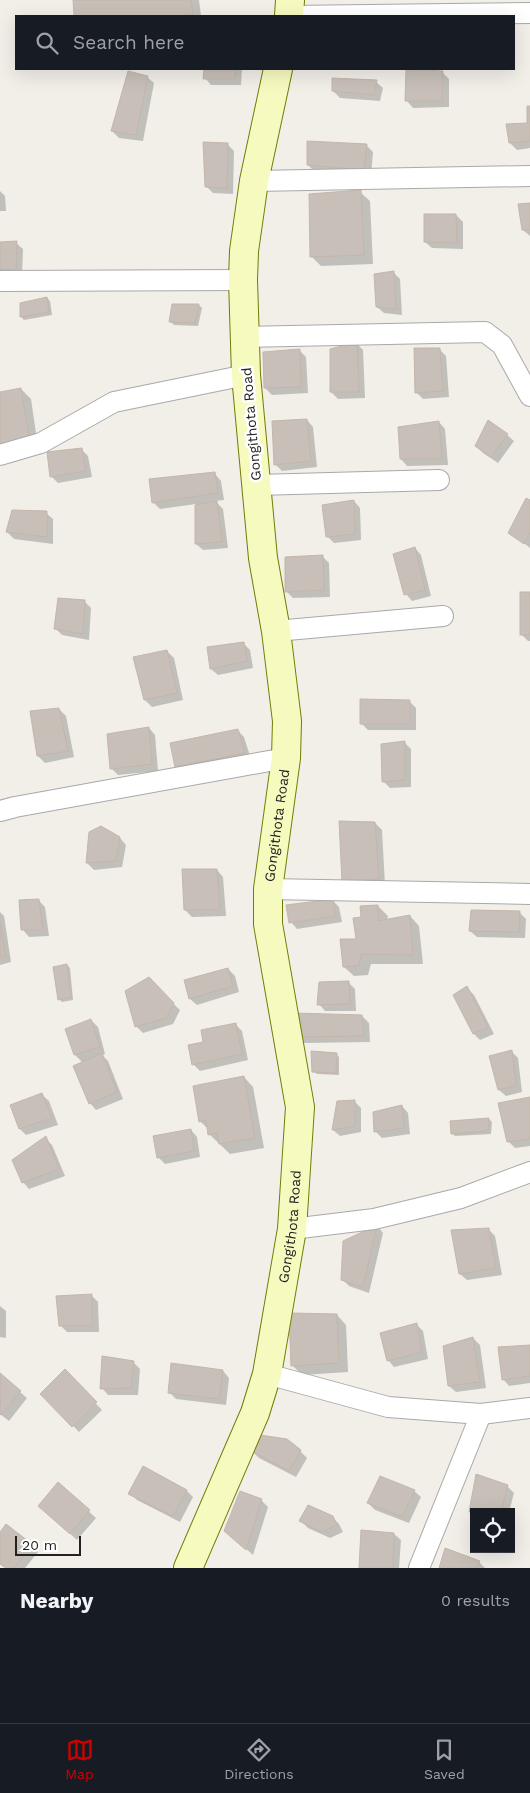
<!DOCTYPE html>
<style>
:root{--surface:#171b24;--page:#242831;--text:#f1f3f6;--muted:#9ea1a6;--line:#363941;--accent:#d40000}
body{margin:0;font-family:"Work Sans",sans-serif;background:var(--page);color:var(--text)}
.controls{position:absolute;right:15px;bottom:15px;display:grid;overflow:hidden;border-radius:0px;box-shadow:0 5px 20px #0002}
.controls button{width:45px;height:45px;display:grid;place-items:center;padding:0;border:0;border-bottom:1px solid var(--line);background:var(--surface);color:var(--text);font:25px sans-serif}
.scale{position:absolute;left:15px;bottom:12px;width:66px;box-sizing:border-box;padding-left:5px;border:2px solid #222;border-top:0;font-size:14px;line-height:18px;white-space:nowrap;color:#222;-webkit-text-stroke:4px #fff;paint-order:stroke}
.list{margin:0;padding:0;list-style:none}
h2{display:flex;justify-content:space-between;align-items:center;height:65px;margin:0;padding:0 20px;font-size:21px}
h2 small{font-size:16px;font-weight:400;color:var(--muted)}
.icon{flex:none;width:28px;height:28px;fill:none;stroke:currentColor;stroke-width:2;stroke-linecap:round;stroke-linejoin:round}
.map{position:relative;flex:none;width:530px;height:1568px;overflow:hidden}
.search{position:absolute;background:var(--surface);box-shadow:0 5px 20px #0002;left:15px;right:15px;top:15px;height:55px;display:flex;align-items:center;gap:12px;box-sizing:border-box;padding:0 18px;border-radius:0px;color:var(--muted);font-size:19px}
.sheet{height:155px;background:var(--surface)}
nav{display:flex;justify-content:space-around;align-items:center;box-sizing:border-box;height:70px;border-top:1px solid var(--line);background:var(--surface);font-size:14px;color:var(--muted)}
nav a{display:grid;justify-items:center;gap:2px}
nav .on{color:var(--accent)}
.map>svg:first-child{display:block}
</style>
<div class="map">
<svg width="530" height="1568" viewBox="0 0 530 1568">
<rect width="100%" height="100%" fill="#f2efe9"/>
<!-- shadow -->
<g fill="#0003">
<path d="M74,0H199L201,16H75Z"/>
<path d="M205,69H242L241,85H211L205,78Z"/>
<path d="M442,72L449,79V107L413,108L407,101Z"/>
<path d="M147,77L154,83L143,141L119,138L112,131Z"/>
<path d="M376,82L383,88L380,101L340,98L333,91Z"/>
<path d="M530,107V148L517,150L510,143L529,124Z"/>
<path d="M227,144L234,151L233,194L213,193L206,186Z"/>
<path d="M366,145L373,152L371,176L315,172L308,165Z"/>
<path d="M0,191L5,196L6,211H0Z"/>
<path d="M360,192L370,201L373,264L321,266L311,256Z"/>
<path d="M530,205V236L523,230Z"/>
<path d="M456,215L463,222V249L432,248L425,242Z"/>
<path d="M0,243H16L23,249L22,276L0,275Z"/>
<path d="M393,272L400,279L402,315L384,313L377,307Z"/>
<path d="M47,298L50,301L52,315L24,320L21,317V304Z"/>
<path d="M199,305L202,308L198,326L174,325L171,322Z"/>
<path d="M357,344L363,350L365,398L338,399L331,392Z"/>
<path d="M439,349L446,356L449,397L423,399L416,392Z"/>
<path d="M300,351L306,357L308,393L272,395L265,388Z"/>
<path d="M21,389L31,399L38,447L0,455V394Z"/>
<path d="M307,420L313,427L317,467L282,471L276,465Z"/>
<path d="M439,422L445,429L448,465L407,466L401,459Z"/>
<path d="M507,435L514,441L498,463L483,453L476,446Z"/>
<path d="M81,449L88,456L92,477L58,483L51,476Z"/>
<path d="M215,474L221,481L224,500L215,501L223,509L228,548L203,550L196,544V504L160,509L154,503Z"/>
<path d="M354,501L360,508L361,540L334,543L327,536Z"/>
<path d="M530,502V548L510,532Z"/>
<path d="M46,513L53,519V544L14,539L7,532Z"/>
<path d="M415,548L421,555L431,596L412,601L406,594Z"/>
<path d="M322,556L329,563L330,597L293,598L286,591Z"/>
<path d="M530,593V641H528L521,634Z"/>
<path d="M84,601L91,608L89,640L62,635L55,628Z"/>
<path d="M243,643L250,650L253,668L218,675L211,669Z"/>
<path d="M167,651L174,658L183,700L152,707L145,700L135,658Z"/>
<path d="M409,701L416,708V730H368L361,723Z"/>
<path d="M59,709L66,716L74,757L45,763L38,756L32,712Z"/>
<path d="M149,728L155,735L158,771L118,775L111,768Z"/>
<path d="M237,730L244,737L251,759L182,774L176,767L172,744Z"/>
<path d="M404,742L411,749V787L390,788L383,781Z"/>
<path d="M375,823L382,830L385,885L350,888Z"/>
<path d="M90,832L120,838L126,845L122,867L94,870L87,863Z"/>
<path d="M217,870L223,877L226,916L192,917L185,910Z"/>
<path d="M332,900L339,907L342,922L297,929L291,922Z"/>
<path d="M39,901L45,907L49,936L29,937L23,930Z"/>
<path d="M378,906L388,916L387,921L410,916L419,926L423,964H371L368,975L354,976L344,967L358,940L363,918Z"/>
<path d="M0,912L4,916L11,962L0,965Z"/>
<path d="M519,912L526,919L525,938L477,937L470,931Z"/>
<path d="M67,965L70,968L73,1000L62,1002L59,999Z"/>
<path d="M228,969L235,976L239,992L197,1005L190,999Z"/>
<path d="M148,979L180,1010L173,1024L143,1033L136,1026Z"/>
<path d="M348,982L355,989L356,1011H325L319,1004Z"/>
<path d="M467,988L474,995L494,1034L480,1040L474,1034L455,996Z"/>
<path d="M362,1016L369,1023L370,1042L303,1043L296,1036Z"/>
<path d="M91,1020L98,1027L105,1054L102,1055L108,1061L123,1099L96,1110L90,1103L83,1063L75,1055Z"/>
<path d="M236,1025L242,1031L248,1060L200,1071L194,1065L205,1043Z"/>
<path d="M512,1052L518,1058L522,1092L506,1096L499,1090L490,1057Z"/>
<path d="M336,1054L339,1057V1075L317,1074L313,1071Z"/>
<path d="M244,1077L253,1087L264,1148L230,1154L209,1134L208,1129L200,1121Z"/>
<path d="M42,1095L49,1101L58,1125L26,1135L20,1129L11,1105Z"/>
<path d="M530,1099V1146L515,1148L508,1141Z"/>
<path d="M354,1101L361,1108V1132L340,1136L333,1130L338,1102Z"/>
<path d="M402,1106L408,1113L410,1134L382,1138L375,1131Z"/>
<path d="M489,1119L492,1122L491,1134L455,1136L452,1133Z"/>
<path d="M191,1130L197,1137L200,1157L165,1164L158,1157Z"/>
<path d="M45,1138L52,1145L65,1176L29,1189L23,1182Z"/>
<path d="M377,1226L383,1233L369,1293L349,1286L342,1279Z"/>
<path d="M489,1230L495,1236L502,1275L467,1280L460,1274Z"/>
<path d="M92,1296L98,1302L99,1332H67L60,1325Z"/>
<path d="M0,1306L6,1311V1338L0,1337Z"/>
<path d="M337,1315L346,1325L348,1372L302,1375L292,1365Z"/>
<path d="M416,1324L423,1331L428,1359L394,1367L388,1360Z"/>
<path d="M473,1338L480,1345L486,1388L456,1392L449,1386Z"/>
<path d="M530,1346V1383L509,1386L503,1379Z"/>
<path d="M133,1362L140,1369L138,1395H108L102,1388Z"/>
<path d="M65,1371L102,1410L79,1432L42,1394Z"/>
<path d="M223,1371L229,1378L226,1405L176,1399L169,1392Z"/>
<path d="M0,1375L27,1398L9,1421L0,1414Z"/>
<path d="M252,1451H300L307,1458L296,1477L259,1458Z"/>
<path d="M58,1484L96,1518L77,1540L46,1512Z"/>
<path d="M507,1486L514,1493L509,1512H474V1515L471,1512Z"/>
<path d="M187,1491L193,1497L180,1522L137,1500L130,1493Z"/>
<path d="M414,1491L421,1497L409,1523L375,1510L368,1503Z"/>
<path d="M261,1500L268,1507L253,1555L233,1537Z"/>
<path d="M332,1517L339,1524L343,1532L330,1538L308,1528L301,1521Z"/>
<path d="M0,1534L31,1545L38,1552L25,1568H5L0,1564Z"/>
<path d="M394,1534L401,1540L399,1568H362Z"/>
<path d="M479,1562L485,1568H440Z"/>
</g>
<!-- building -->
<g fill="#c7bfb8" stroke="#c4b6ab">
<path d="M73,0H191L193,15L180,16H74Z"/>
<path d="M204,69H236L235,79H203Z"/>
<path d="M406,69L443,71L442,101H405Z"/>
<path d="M128,71L148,76L136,135L111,131Z"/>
<path d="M332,78L377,80L374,95L332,91Z"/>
<path d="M527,106H530V141L509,143L506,124L527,123Z"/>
<path d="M307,141L367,144L364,170L307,165Z"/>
<path d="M203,142L228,143L227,188L205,187Z"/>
<path d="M361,190L364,255L310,257L309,194Z"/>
<path d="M530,203V230H522L518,204Z"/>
<path d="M424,214H456L457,243L424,242Z"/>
<path d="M17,241L16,270L0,269V242Z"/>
<path d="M394,271L396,309L376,307L374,274Z"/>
<path d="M47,297L49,312L20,317V303Z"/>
<path d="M172,304H199L195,323L169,322Z"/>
<path d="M357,342L359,392H330V349Z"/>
<path d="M414,348H440L443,391L415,393Z"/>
<path d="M300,349L301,387L264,388L263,352Z"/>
<path d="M21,388L29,437L0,444V392Z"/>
<path d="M307,419L311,461L274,465L272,421Z"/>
<path d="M488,420L508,434L491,457L475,446Z"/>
<path d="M439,421L442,459H400L398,427Z"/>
<path d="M82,448L86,471L50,477L47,452Z"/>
<path d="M215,472L218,493L152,503L149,479Z"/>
<path d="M526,498L530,500V533L524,544L508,533Z"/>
<path d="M354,500L355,534L326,537L322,505Z"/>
<path d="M217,501L222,542L195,544V505Z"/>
<path d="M12,510L47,511V537L6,532Z"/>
<path d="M415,547L425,590L404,595L393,554Z"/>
<path d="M323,555L324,590L285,592V557Z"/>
<rect x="520" y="592" width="10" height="43"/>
<path d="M58,598L85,600L83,634L54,629Z"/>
<path d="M244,642L247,661L210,669L207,647Z"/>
<path d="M167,650L177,693L144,700L133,657Z"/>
<path d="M360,699L410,700V724H360Z"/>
<path d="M59,708L68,751L37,756L30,711Z"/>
<path d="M149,727L152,764L110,769L107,734Z"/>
<path d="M238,729L245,753L175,767L170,743Z"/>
<path d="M405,741V780L382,782L381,744Z"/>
<path d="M339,821L375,822L379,879L342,882Z"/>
<path d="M101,826L120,837L116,861L86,863L89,832Z"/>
<path d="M182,869H217L220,910H184Z"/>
<path d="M39,899L43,930H21L19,900Z"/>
<path d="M333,899L336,916L289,923L286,905Z"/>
<path d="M378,905V921L410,915L413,955L361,954L359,966L343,967L340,939H356L353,918L361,917L360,906Z"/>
<path d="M471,910L520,911L519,932L469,931Z"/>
<path d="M0,921L5,956L0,957Z"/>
<path d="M67,964L71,997L58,1000L53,967Z"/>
<path d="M228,968L233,986L189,999L184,980Z"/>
<path d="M149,977L174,1003L166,1018L135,1027L125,991Z"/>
<path d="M349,981L350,1004L317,1005L319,982Z"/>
<path d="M467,986L488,1027L473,1034L453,995Z"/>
<path d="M294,1013L362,1015L364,1036L295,1037Z"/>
<path d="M91,1019L100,1047L74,1055L65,1029Z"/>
<path d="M236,1023L242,1054L192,1065L188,1045L203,1042L201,1030Z"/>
<path d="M512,1050L516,1086L498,1090L489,1056Z"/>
<path d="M311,1051L337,1053L336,1073L312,1072Z"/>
<path d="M102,1053L117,1092L89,1104L73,1066Z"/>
<path d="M244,1076L255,1138L219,1144L217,1133L208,1135L206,1120L199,1122L193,1086Z"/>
<path d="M42,1093L52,1118L19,1129L10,1105Z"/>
<path d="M530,1097V1139L507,1142L498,1103Z"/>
<path d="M355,1100V1126L332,1130L337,1101Z"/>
<path d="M402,1105L404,1128L374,1132L373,1112Z"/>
<path d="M489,1118L488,1131L451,1134L450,1121Z"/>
<path d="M191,1129L194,1151L157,1158L153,1136Z"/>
<path d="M46,1136L59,1169L22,1183L12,1160Z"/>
<path d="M377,1225L363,1287L341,1280L343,1241Z"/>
<path d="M489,1228L496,1268L459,1274L451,1230Z"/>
<path d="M92,1294V1326H59L56,1296Z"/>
<path d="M289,1313L337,1314L339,1363L291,1366Z"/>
<path d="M417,1323L422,1352L387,1361L380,1333Z"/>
<path d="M473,1337L480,1382L448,1386L443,1346Z"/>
<path d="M530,1345V1376L502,1380L498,1347Z"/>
<path d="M102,1356L134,1361L131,1388L100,1389Z"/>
<path d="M171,1363L223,1370L219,1399L168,1393Z"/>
<path d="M65,1369L97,1402L72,1427L40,1394Z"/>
<path d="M0,1373L21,1391L1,1415L0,1414Z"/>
<path d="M260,1435L287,1439L301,1450L289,1471L251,1451Z"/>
<path d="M143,1466L187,1490L173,1516L128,1494Z"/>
<path d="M476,1474L508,1485L501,1512H469Z"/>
<path d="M380,1476L415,1490L402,1517L367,1503Z"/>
<path d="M58,1482L90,1510L70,1534L38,1506Z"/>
<path d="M240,1491L262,1499L246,1550L224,1531Z"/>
<path d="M308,1505L333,1516L337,1525L322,1532L299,1521Z"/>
<path d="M6,1524L32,1544L14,1568H6L0,1564V1532Z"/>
<path d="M361,1530L394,1533L393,1568H359Z"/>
<path d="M445,1548L480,1561L477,1568H439Z"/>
</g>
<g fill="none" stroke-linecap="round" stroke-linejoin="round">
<defs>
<g id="street">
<path d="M289,16L530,13"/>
<path d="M254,181L530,176"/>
<path d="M0,281L243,280"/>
<path d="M245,337L485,332L502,345L530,396"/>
<path d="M0,455L41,443L114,402L246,375"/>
<path d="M257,485L439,480"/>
<path d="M276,631L443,616"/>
<path d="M0,811L15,807L286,758"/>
<path d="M268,889L530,894"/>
<path d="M292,1229L374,1219L461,1198L530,1172"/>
<path d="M267,1374L388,1407L481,1414L530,1408"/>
<path d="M419,1568L481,1414"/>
</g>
<g id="secondary">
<path d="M289,16L290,0"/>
<path id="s1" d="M188,1568L255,1413L267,1374L292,1229L300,1107L268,924V889L286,758L287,721L276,631L263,558L246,375L243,280L244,251L254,181L278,69"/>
</g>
</defs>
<!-- street casing -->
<use href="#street" stroke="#a9a9a9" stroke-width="22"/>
<!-- secondary casing -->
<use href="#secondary" stroke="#707d05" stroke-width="30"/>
<!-- street -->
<use href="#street" stroke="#fff" stroke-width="20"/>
<!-- secondary -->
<use href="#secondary" stroke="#f7fabf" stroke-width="28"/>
</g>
<g text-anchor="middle" stroke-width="5" stroke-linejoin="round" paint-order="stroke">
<!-- street labels -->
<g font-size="14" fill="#222" stroke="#fff">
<text transform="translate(251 424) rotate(-95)" y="5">Gongithota Road</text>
<text dy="5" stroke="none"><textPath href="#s1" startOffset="764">Gongithota Road</textPath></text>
<text dy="5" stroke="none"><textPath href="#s1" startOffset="359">Gongithota Road</textPath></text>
</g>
</g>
</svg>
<div class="controls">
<button><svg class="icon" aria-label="locate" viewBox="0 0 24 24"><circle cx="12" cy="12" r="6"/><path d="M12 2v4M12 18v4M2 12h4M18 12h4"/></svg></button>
</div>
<div class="scale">20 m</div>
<div class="search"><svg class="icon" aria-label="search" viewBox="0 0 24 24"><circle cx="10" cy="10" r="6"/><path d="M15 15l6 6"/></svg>Search here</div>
</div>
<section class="sheet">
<h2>Nearby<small>0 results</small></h2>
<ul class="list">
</ul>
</section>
<nav>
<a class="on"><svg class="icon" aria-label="map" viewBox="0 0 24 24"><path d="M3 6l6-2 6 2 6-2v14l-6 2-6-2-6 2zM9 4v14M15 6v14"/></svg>Map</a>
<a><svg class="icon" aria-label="directions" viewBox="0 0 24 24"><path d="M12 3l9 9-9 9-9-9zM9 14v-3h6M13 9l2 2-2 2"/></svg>Directions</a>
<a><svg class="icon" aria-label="saved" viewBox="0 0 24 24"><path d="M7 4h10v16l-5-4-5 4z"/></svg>Saved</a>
</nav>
